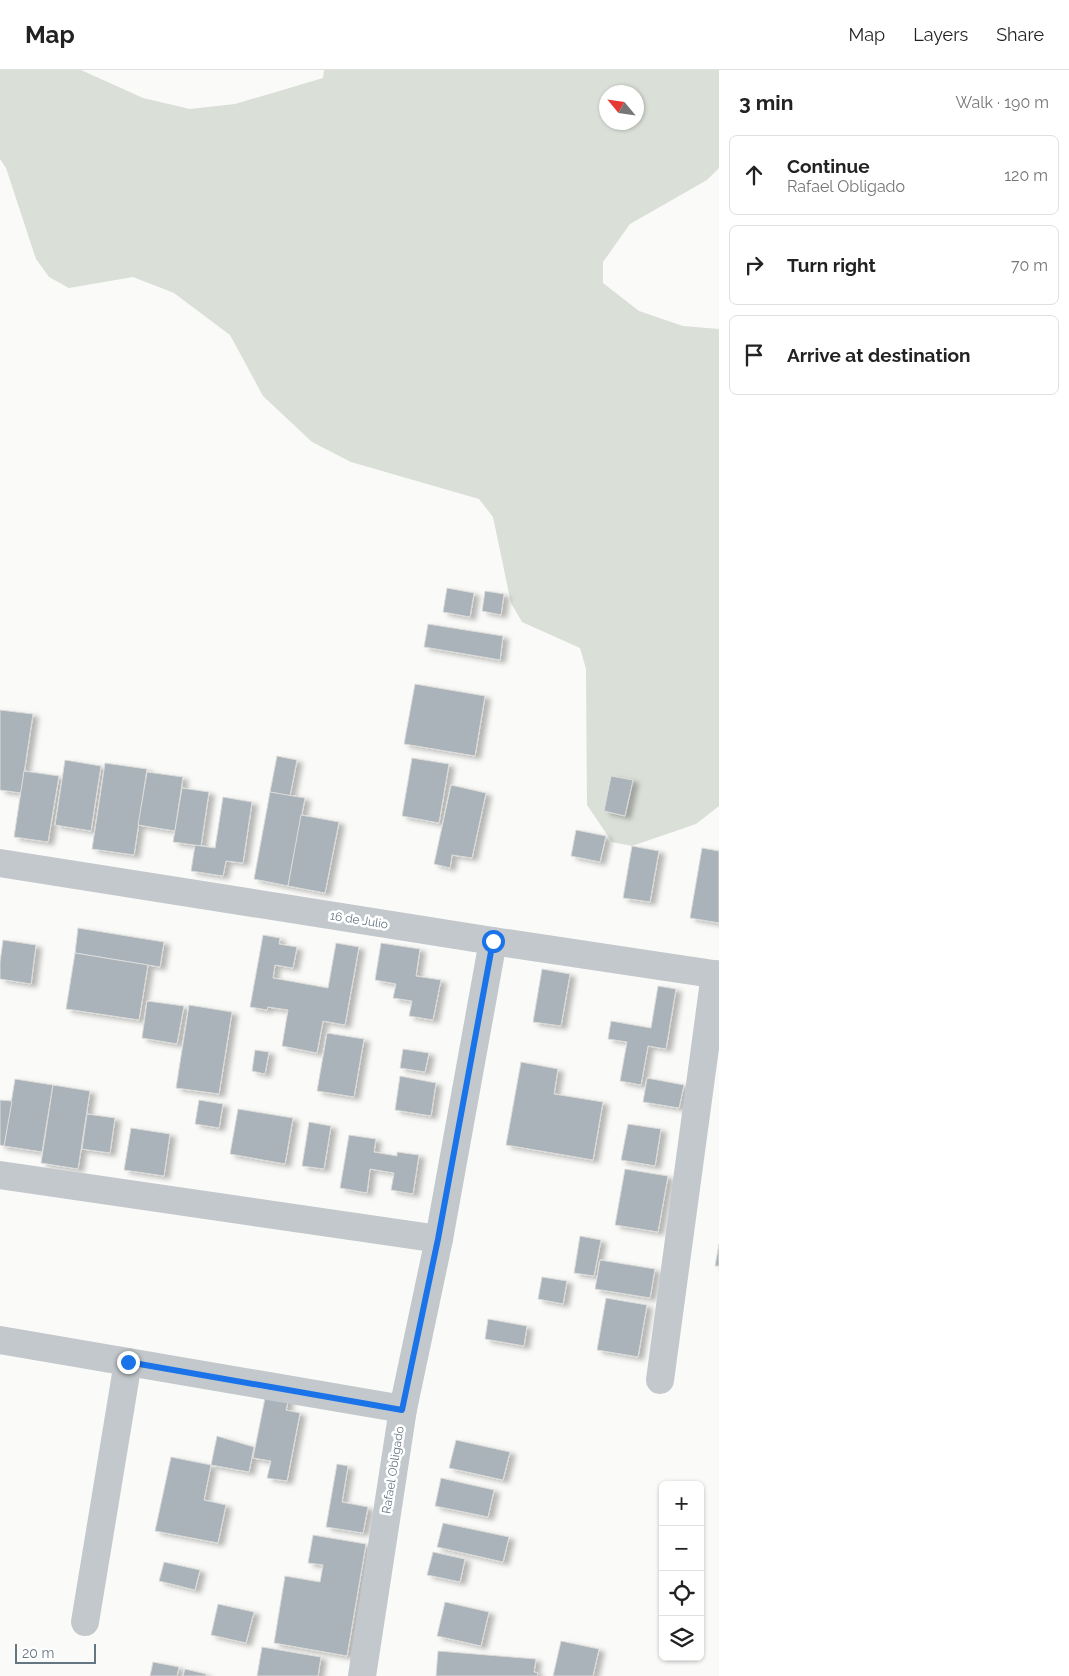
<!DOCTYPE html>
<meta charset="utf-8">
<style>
:root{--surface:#fff;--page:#f6f6f6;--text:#222;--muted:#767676;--line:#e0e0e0}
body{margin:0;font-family:Raleway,sans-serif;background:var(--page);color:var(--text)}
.controls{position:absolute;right:15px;bottom:15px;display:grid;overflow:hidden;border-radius:8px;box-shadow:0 1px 4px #0004}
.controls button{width:45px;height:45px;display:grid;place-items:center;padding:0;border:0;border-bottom:1px solid var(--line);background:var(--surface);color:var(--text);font:25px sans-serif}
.compass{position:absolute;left:599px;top:15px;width:45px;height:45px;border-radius:50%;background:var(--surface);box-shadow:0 1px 4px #0004;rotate:299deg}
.scale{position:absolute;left:15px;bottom:12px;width:81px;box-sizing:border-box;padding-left:5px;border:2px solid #657683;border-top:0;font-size:14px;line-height:18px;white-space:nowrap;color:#657683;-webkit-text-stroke:4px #fff;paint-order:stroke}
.stop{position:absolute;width:15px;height:15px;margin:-11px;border:4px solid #1a73e8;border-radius:50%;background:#fff}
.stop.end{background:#1a73e8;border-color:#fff;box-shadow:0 1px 5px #0008}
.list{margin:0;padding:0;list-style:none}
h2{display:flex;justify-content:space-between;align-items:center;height:65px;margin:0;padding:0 20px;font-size:21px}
h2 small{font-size:16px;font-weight:400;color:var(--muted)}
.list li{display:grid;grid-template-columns:32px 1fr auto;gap:15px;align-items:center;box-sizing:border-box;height:80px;margin:0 10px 10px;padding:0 10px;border:1px solid var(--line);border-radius:8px}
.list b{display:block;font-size:19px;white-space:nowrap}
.list p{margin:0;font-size:16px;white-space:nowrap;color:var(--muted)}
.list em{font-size:16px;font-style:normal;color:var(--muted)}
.icon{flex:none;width:28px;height:28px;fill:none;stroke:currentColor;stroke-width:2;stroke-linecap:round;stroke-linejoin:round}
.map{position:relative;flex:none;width:719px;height:1606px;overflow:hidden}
header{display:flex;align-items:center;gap:30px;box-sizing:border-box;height:70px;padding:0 25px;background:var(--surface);border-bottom:1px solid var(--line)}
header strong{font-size:24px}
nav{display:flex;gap:28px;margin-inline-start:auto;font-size:18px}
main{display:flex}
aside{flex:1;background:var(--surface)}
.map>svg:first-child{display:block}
</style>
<header>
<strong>Map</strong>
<nav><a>Map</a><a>Layers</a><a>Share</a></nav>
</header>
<main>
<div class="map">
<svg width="719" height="1606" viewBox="0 0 719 1606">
<defs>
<filter id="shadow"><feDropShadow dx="5.5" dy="3" stdDeviation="2.5" flood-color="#0004"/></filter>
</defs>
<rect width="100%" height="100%" fill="#fafaf8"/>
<!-- green -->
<path fill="#dadfd7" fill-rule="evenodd" d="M0,0H81L143,28L190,39L235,34L323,8L324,0H719V98L707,110L630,154L603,192V213L639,241L683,256L719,259V736L696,754L632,776L612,772L587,735L586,599L580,578L522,552L511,533L493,447L479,429L351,392L312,372L263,326L230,265L174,223L133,207L69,218L49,207L36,189L6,98L0,89ZM606,22H636V52H606Z"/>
<!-- building -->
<g fill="#aab3b9" stroke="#dcdcda" filter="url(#shadow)">
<path d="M447,518L474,523L470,547L443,542Z"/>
<path d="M485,521L504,524L501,545L482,541Z"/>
<path d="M428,554L503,566L500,590L424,577Z"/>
<path d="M415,614L485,626L475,686L404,674Z"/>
<path d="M0,640L33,644L21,723L0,720Z"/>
<path d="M277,686L297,690L290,726L270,722Z"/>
<path d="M412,688L449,694L439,753L402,746Z"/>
<path d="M65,690L101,696L91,761L55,755Z"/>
<path d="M105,693L147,699L134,785L92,779Z"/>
<path d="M24,701L59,706L48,772L14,767Z"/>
<path d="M147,702L183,707L175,761L138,755Z"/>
<path d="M611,706L633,710L625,746L604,741Z"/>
<path d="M451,715L486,723L472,788L452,785L450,798L434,794Z"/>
<path d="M182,718L209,722L201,776L173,772Z"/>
<path d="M270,722L305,728L288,816L254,809Z"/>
<path d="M223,727L252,732L243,793L226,791L223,806L191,801L195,775L215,778Z"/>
<path d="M301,745L339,752L325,823L288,816Z"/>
<path d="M576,760L606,766L600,792L571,786Z"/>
<path d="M632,776L659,781L650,832L623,828Z"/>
<path d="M702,778L719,781V853L690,848Z"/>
<path d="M78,858L164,872L160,897L75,883Z"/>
<path d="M263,865L280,868L279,874L297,877L293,898L275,895L273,908L328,918L336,873L359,877L345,955L323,951L317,983L282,976L288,940L268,937L267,940L250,937Z"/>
<path d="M3,870L36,875L31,914L0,909V892Z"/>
<path d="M381,873L420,879L416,906L441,910L433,950L409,946L412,931L393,928L396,914L375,910Z"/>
<path d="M75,883L148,895L139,950L66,939Z"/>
<path d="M542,899L570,904L561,956L533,952Z"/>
<path d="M658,916L676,919L666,979L648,976L641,1015L620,1011L627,972L608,969L611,951L651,958Z"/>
<path d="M147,931L184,936L177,974L142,968Z"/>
<path d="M189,935L232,942L219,1024L176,1018Z"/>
<path d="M327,963L364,969L354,1027L317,1021Z"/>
<path d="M403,979L429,983L425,1002L400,998Z"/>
<path d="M255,980L269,982L265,1004L252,1001Z"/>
<path d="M521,992L558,999L554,1024L603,1032L593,1090L506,1075Z"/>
<path d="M400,1006L436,1013L431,1046L395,1040Z"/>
<path d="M647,1008L684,1015L679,1038L643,1032Z"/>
<path d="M15,1009L53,1015L42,1082L4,1076Z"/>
<path d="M53,1015L90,1021L78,1099L41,1093Z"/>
<path d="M0,1030L12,1031L4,1076L0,1075Z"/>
<path d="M199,1030L223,1034L219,1058L195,1054Z"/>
<path d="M238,1039L293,1048L285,1094L230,1084Z"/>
<path d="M87,1044L115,1048L110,1083L82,1079Z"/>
<path d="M309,1052L331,1056L324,1099L302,1096Z"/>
<path d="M628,1054L661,1059L655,1096L621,1090Z"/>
<path d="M131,1058L170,1064L164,1106L124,1100Z"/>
<path d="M349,1065L376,1069L374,1082L397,1086V1082L419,1085L413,1124L391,1120L394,1103L370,1099L367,1123L340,1118Z"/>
<path d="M625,1099L668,1106L658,1162L615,1155Z"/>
<path d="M580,1166L601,1170L594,1206L574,1203Z"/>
<path d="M719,1174V1196H715Z"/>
<path d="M600,1190L655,1199L650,1228L595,1219Z"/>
<path d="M542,1207L567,1211L563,1234L538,1229Z"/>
<path d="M606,1228L647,1235L638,1287L597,1280Z"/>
<path d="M488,1249L527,1256L524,1276L485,1269Z"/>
<path d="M267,1318L290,1323L286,1340L300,1343L287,1411L267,1408L271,1391L253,1388Z"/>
<path d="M217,1366L254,1377L249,1402L211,1395Z"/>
<path d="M456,1370L510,1382L503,1410L449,1398Z"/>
<path d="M171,1387L211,1395L204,1430L226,1435L218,1473L155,1461Z"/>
<path d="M337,1394L348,1396L342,1432L368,1437L363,1463L326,1457Z"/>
<path d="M441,1408L494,1420L488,1447L435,1436Z"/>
<path d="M443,1453L509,1467L503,1492L437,1477Z"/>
<path d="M313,1465L366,1474L347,1586L274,1573L285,1506L320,1512L323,1495L308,1493Z"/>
<path d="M433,1482L465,1489L460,1512L427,1505Z"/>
<path d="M164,1492L200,1500L195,1520L159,1511Z"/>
<path d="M445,1532L489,1542L481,1576L437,1566Z"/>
<path d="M218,1534L254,1542L246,1573L211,1565Z"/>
<path d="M561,1571L599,1579L593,1606H553Z"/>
<path d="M262,1577L321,1587L318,1606H257Z"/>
<path d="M438,1581L536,1589L534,1602L538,1603L537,1606H436Z"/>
<path d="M153,1592L179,1597L177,1606H150Z"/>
<path d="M185,1599L206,1604V1606H183Z"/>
</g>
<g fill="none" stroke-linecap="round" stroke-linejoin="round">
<!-- minor -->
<g stroke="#c3c8cc" stroke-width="28">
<path d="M0,793L493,871L719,905"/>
<path d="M0,1105L439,1169"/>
<path d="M0,1270L403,1339"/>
<path d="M660,1310L715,904"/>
<path d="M85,1552L128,1292"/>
<path d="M362,1606L403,1339L439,1169L493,871"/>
</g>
</g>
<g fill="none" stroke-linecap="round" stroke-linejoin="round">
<!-- route -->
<path stroke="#1a73e8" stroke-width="6" d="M128,1292L402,1340L438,1169L493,871"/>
</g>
<g text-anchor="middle" stroke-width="5" stroke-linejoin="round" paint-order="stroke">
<!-- street labels -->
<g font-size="12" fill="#657683" stroke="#fff">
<text transform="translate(359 850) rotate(9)" y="4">16 de Julio</text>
<text transform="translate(393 1400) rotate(-81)" y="4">Rafael Obligado</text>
</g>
</g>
</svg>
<div class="controls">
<button>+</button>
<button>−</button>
<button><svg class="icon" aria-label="locate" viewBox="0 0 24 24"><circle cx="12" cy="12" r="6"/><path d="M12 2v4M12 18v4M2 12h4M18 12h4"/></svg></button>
<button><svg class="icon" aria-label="layers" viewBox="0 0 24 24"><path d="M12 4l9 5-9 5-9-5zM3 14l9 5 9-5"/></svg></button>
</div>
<svg class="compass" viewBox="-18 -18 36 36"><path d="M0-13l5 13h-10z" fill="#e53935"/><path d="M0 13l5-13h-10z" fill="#767676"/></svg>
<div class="scale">20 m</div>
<div class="stop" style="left:493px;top:871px"></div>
<div class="stop end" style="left:128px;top:1292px"></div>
</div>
<aside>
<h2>3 min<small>Walk · 190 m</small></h2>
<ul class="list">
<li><svg class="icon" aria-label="ahead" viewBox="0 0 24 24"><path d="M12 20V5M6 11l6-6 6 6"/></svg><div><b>Continue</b><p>Rafael Obligado</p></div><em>120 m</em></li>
<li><svg class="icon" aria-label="right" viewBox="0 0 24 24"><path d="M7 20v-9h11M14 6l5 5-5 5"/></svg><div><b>Turn right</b></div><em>70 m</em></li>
<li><svg class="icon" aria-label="arrive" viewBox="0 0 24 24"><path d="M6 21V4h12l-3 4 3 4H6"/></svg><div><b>Arrive at destination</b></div></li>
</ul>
</aside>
</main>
